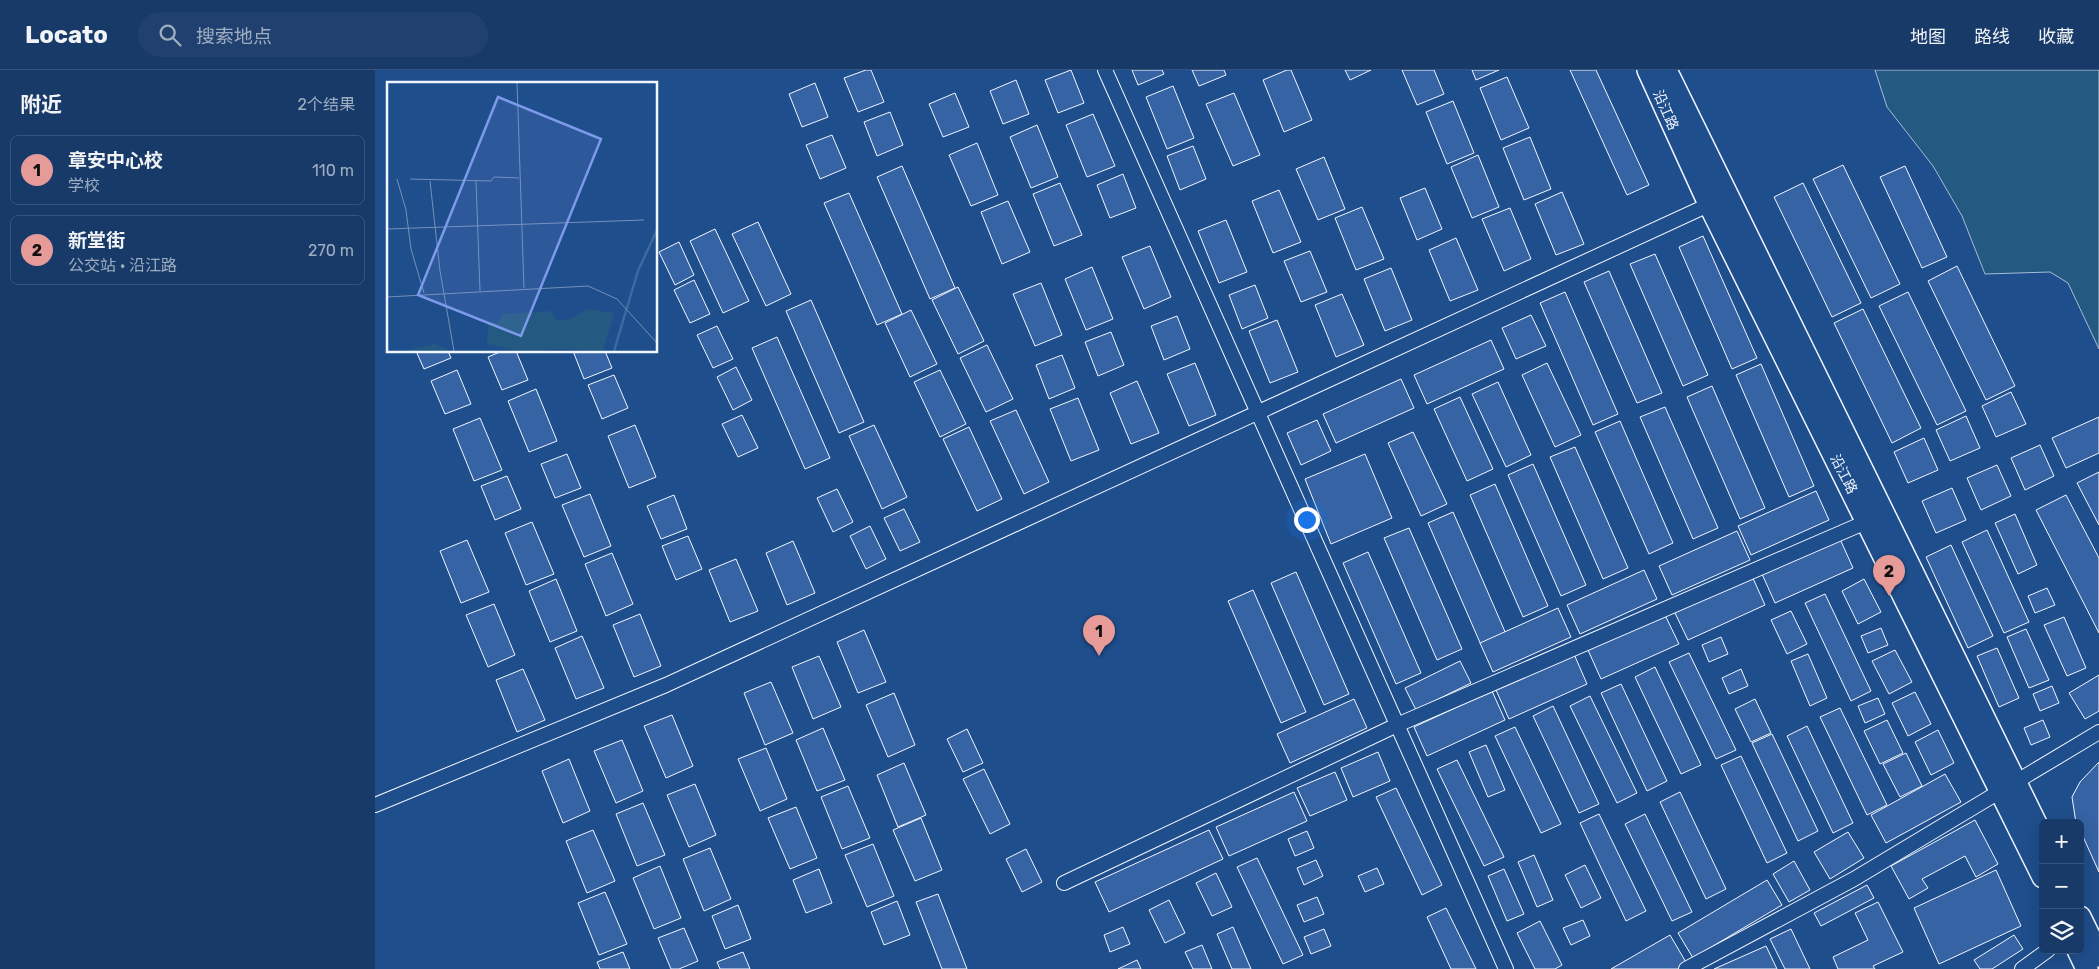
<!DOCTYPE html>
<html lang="zh">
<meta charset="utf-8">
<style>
:root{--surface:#173a69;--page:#20416f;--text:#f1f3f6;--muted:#9eadc0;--line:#36547d;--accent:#e69b98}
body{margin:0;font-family:Rubik,"Noto Sans SC",sans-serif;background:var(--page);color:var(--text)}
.controls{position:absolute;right:15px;bottom:15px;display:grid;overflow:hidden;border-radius:8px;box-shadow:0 5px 20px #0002}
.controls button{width:45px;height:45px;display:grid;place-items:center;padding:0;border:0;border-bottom:1px solid var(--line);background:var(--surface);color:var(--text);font:25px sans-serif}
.you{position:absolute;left:931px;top:449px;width:18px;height:18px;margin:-12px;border:4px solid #fff;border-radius:50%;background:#1a73e8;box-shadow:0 0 0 8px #1a73e833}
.badge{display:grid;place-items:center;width:32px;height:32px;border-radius:50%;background:var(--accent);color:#111;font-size:16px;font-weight:700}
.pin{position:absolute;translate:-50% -41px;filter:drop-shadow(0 1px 2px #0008)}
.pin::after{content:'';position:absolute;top:26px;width:18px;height:15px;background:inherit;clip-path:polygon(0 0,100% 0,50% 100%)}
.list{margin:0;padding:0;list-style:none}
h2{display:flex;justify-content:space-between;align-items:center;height:65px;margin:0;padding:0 20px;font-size:21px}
h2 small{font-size:16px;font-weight:400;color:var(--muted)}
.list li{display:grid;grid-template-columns:32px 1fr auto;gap:15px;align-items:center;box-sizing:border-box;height:70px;margin:0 10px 10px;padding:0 10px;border:1px solid var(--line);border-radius:8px}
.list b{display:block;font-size:19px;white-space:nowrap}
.list p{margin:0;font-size:16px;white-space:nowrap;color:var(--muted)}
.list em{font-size:16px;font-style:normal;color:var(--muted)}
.icon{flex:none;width:28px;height:28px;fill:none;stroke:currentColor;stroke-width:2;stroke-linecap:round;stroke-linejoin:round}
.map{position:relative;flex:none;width:1724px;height:899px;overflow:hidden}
header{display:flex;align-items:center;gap:30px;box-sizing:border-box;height:70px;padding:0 25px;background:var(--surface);border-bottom:1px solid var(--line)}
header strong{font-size:24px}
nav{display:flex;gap:28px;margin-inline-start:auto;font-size:18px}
.search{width:350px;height:45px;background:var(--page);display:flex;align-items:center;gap:12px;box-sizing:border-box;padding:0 18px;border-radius:28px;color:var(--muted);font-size:19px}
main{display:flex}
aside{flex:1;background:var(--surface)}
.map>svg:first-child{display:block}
</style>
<header>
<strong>Locato</strong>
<div class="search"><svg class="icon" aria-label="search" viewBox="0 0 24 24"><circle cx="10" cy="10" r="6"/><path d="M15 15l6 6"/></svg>搜索地点</div>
<nav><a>地图</a><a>路线</a><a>收藏</a></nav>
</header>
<main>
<aside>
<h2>附近<small>2个结果</small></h2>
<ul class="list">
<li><span class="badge">1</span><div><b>章安中心校</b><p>学校</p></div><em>110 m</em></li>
<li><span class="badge">2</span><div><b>新堂街</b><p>公交站 · 沿江路</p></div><em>270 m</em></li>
</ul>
</aside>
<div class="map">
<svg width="1724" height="899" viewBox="0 0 1724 899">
<rect width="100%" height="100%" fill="#1f4e8c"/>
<!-- green -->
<path fill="#245a82" stroke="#a8bbd7" d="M1500,0H1724V279L1693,213L1675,202L1610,204L1587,146L1558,96L1512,37Z"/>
<!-- building -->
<g fill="#3563a3" stroke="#f2f6ff">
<path d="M491,0H496L509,32L483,42L469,8Z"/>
<path d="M696,0L709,33L683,43L670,10Z"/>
<path d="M757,0H787L789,4L763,15Z"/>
<path d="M817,0H849L851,5L824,16Z"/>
<path d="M912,0H916L937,50L909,62L888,10Z"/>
<path d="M970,0H996L975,10Z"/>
<path d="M1027,0H1059L1069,24L1042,35Z"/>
<path d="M1097,0H1124L1101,10Z"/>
<path d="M1195,0H1221L1274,115L1252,125Z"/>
<path d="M1132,7L1154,58L1126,70L1105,18Z"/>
<path d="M641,10L654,44L628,54L615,21Z"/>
<path d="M440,13L453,47L427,57L414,24Z"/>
<path d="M798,16L819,68L792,79L771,27Z"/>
<path d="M580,23L594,57L568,67L554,34Z"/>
<path d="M859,23L885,85L858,96L831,34Z"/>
<path d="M1078,31L1099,83L1072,94L1051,42Z"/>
<path d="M515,42L528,75L502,86L489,52Z"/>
<path d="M718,44L740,96L712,107L691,55Z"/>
<path d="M662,55L683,107L656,118L635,67Z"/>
<path d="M457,65L471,98L445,109L431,75Z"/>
<path d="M1155,67L1176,119L1149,130L1128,78Z"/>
<path d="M602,73L623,125L596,136L574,85Z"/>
<path d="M818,76L831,109L805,120L792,86Z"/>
<path d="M1103,85L1124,137L1097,148L1076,97Z"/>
<path d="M949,87L970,139L943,150L921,99Z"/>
<path d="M1468,95L1525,214L1496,228L1438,109Z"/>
<path d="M527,96L580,218L555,229L502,107Z"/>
<path d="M1530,96L1572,187L1547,198L1505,107Z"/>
<path d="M748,104L761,138L735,148L722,115Z"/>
<path d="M685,113L707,165L679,176L658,124Z"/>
<path d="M1428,113L1486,233L1457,247L1399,127Z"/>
<path d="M1050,118L1067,159L1042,170L1025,128Z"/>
<path d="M904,120L926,172L898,183L877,131Z"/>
<path d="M1187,122L1209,174L1181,185L1160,134Z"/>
<path d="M474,123L527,244L502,255L449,133Z"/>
<path d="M633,131L655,182L627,194L606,142Z"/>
<path d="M987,137L1009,189L981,200L960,148Z"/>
<path d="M1135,138L1156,189L1129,201L1107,149Z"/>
<path d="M851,150L872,202L844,213L823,161Z"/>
<path d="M383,152L416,224L391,236L357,164Z"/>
<path d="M340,159L374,231L348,243L315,171Z"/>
<path d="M1328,166L1382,288L1357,299L1304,177Z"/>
<path d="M1081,168L1103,220L1075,231L1054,180Z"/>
<path d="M304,172L319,205L300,215L284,182Z"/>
<path d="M775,176L796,227L769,239L747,187Z"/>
<path d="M935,181L952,222L926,232L909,191Z"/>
<path d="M1280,184L1333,305L1308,316L1255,194Z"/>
<path d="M1582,196L1640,316L1611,330L1553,211Z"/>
<path d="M717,197L738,249L711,260L690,209Z"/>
<path d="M1016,198L1037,250L1010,261L989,209Z"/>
<path d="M1234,201L1287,323L1262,333L1209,212Z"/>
<path d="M319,210L335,244L315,253L299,220Z"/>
<path d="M666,213L687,265L660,276L638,224Z"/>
<path d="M880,215L893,248L867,259L854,225Z"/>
<path d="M583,217L609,271L583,284L557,230Z"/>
<path d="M1190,222L1243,344L1218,355L1165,233Z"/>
<path d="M1533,222L1591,341L1562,355L1504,236Z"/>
<path d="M967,224L989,275L961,287L940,235Z"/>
<path d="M436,230L489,352L464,363L411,241Z"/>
<path d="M1488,239L1546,358L1517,373L1459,253Z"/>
<path d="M536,240L562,294L535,307L510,253Z"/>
<path d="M1156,245L1171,276L1141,289L1127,258Z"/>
<path d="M802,246L815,279L789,290L776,256Z"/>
<path d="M902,250L923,302L895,313L874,261Z"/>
<path d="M342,256L358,289L338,298L322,265Z"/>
<path d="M736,262L749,295L723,306L710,272Z"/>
<path d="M402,267L455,388L430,399L377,278Z"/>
<path d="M1116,270L1129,299L1052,334L1039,305Z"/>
<path d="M612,275L638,329L611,342L585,288Z"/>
<path d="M41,281H73L76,288L49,299Z"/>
<path d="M127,281H141L153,310L127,320L113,287Z"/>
<path d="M198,281H230L237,298L209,309Z"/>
<path d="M687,285L700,318L674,329L661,295Z"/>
<path d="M820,293L841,345L814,356L792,304Z"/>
<path d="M1172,293L1206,365L1180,377L1147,305Z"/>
<path d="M1386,294L1439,416L1414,427L1361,305Z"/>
<path d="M361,297L377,330L358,340L342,307Z"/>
<path d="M82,300L96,334L70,344L56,311Z"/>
<path d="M565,300L591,354L565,367L539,312Z"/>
<path d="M239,305L253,338L227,349L213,315Z"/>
<path d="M1026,309L1039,338L961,373L948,344Z"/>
<path d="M762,311L784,363L756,374L735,323Z"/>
<path d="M1123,312L1156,385L1131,397L1097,324Z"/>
<path d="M1337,316L1390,438L1365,449L1312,327Z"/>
<path d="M161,319L182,371L154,382L133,331Z"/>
<path d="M1636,322L1651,354L1621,367L1607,336Z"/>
<path d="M1085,327L1118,399L1092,411L1059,339Z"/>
<path d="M703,328L724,380L696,391L675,339Z"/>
<path d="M1290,337L1343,458L1318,469L1265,347Z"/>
<path d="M641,340L674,412L649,424L615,351Z"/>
<path d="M367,345L383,378L363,387L347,354Z"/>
<path d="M1591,346L1605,378L1575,391L1561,360Z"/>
<path d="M1724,347V383L1691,398L1677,368Z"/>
<path d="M105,348L127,400L99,411L78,359Z"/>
<path d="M942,350L956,381L926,395L912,363Z"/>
<path d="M1245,351L1298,473L1274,484L1220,362Z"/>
<path d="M260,355L281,407L254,418L233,366Z"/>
<path d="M499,355L532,427L507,439L474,366Z"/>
<path d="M594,357L627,429L602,441L568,369Z"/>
<path d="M1038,362L1072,434L1046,446L1013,373Z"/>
<path d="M1549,368L1563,400L1533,413L1519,382Z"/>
<path d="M1665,375L1679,406L1650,420L1636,388Z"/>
<path d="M1200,377L1253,498L1228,509L1175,387Z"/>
<path d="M192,384L206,418L180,428L166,394Z"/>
<path d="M990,384L1017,448L956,474L930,409Z"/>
<path d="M1158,394L1211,515L1186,526L1133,405Z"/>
<path d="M1622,395L1636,426L1606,440L1592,408Z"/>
<path d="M1724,402V455L1702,413Z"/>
<path d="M132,406L146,439L120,450L106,416Z"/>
<path d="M1120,414L1173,536L1148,547L1095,425Z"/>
<path d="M1577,418L1591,450L1561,463L1547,431Z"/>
<path d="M462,419L478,452L458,462L442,428Z"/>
<path d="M1441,421L1454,450L1376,485L1363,456Z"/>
<path d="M215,424L236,476L209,487L187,435Z"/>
<path d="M299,425L312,459L286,469L272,436Z"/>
<path d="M1691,425L1724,488V563L1661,440Z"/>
<path d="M529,439L545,472L525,481L509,448Z"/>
<path d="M1078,442L1131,564L1106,575L1053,453Z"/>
<path d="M1640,444L1662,495L1643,504L1620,453Z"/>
<path d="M157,452L179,504L151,515L130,463Z"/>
<path d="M495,456L511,489L491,499L475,466Z"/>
<path d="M1034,458L1087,579L1062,590L1009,468Z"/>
<path d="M1612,460L1654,552L1629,563L1587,472Z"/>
<path d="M1362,461L1375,490L1297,525L1284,496Z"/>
<path d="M313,466L327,499L301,510L287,476Z"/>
<path d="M1465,469L1478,498L1400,533L1387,504Z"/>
<path d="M92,470L114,522L86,533L65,481Z"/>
<path d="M418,471L440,523L412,535L391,483Z"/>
<path d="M1576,475L1618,566L1593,578L1551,487Z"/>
<path d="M993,482L1046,603L1021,614L968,493Z"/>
<path d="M237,483L258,534L231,546L210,494Z"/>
<path d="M361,489L383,541L355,552L334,500Z"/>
<path d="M1269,500L1282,529L1205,564L1192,535Z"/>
<path d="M921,502L974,624L949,635L896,513Z"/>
<path d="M1377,506L1390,535L1313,570L1299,541Z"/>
<path d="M181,509L202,561L175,572L154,521Z"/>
<path d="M1489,509L1506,542L1483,554L1467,521Z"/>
<path d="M1672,518L1680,535L1660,543L1653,526Z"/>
<path d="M878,520L931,642L906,653L853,531Z"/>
<path d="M1450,524L1496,621L1476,631L1430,533Z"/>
<path d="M119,534L140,585L113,597L91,545Z"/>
<path d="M1183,538L1196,567L1118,602L1105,573Z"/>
<path d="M1416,541L1432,574L1412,584L1396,550Z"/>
<path d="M265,544L286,596L259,607L238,555Z"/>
<path d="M1290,545L1304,574L1226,609L1213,580Z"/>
<path d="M1689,547L1711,598L1692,606L1669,555Z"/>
<path d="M1506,558L1513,575L1493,583L1486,566Z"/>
<path d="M1651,559L1674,610L1654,618L1632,567Z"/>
<path d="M489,560L511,612L483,623L462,572Z"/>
<path d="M207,566L229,618L201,629L180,578Z"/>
<path d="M1346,567L1353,584L1334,592L1327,575Z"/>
<path d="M1622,578L1644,628L1624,637L1602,586Z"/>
<path d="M1520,580L1537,612L1514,624L1497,591Z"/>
<path d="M1314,583L1361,680L1341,689L1294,592Z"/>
<path d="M1199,584L1212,614L1134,649L1121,620Z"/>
<path d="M1433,584L1452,628L1435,636L1416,591Z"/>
<path d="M444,586L466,637L438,649L417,597Z"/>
<path d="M1085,591L1096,613L1041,640L1030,618Z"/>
<path d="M1280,597L1326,695L1306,704L1260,607Z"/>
<path d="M148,599L170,650L142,662L121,610Z"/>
<path d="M1366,599L1373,616L1354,624L1347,608Z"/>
<path d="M1724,605V641L1710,649L1694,623Z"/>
<path d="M396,612L418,663L390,675L369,623Z"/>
<path d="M1246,614L1292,711L1272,721L1226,623Z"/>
<path d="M1677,616L1684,633L1665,641L1658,624Z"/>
<path d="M1117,621L1130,650L1052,686L1039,657Z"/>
<path d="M1540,622L1556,654L1533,666L1517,633Z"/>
<path d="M519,623L540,675L513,687L491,635Z"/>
<path d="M1215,626L1262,723L1242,733L1195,636Z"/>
<path d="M1503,628L1510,644L1490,653L1483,636Z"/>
<path d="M979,629L992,658L915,693L902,664Z"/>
<path d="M1380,629L1396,663L1376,672L1360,639Z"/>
<path d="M1178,636L1224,734L1204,743L1158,646Z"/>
<path d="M1465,638L1512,735L1492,745L1445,647Z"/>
<path d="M297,645L318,696L291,708L269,656Z"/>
<path d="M1512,650L1528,683L1505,694L1489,661Z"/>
<path d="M1668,650L1675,667L1656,675L1649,658Z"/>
<path d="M1432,656L1478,753L1458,763L1412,666Z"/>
<path d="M1140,657L1186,754L1166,763L1120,666Z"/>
<path d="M448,658L470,710L442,721L421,670Z"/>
<path d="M592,659L608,693L588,702L572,669Z"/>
<path d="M1563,660L1579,693L1556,705L1540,672Z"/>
<path d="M1397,664L1443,761L1423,771L1377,673Z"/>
<path d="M247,670L268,721L241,733L219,681Z"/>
<path d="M1111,675L1130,720L1113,727L1094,682Z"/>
<path d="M391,678L412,729L385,741L363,689Z"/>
<path d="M1003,682L1015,711L978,727L966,698Z"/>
<path d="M1531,683L1547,716L1525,727L1508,694Z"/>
<path d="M1366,686L1412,783L1392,793L1346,695Z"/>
<path d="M194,689L215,741L188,753L167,701Z"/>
<path d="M1082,690L1129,787L1109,796L1062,699Z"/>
<path d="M1724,692V802L1705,760V753H1701L1697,727L1705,712Z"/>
<path d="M529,693L551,745L523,757L502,705Z"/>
<path d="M609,699L635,754L615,764L588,709Z"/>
<path d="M960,702L972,730L935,746L922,718Z"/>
<path d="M1570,704L1586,732L1511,773L1496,745Z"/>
<path d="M320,714L341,765L314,777L292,725Z"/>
<path d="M473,716L495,768L467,779L446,727Z"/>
<path d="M1021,718L1067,815L1047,825L1001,727Z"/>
<path d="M919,722L932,751L854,786L841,757Z"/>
<path d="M1305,722L1351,819L1331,829L1285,732Z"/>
<path d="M268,733L290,785L262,796L241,744Z"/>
<path d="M421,737L442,788L415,799L393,748Z"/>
<path d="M1224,744L1271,841L1251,851L1205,753Z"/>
<path d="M1270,744L1317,842L1297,851L1250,754Z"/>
<path d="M546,748L567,800L540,811L518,760Z"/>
<path d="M1600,750L1623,794L1601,807L1590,786L1547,809L1553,818L1534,829L1516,796Z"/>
<path d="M218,760L240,811L212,823L191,771Z"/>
<path d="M834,760L848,789L734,842L720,812Z"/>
<path d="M932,761L939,778L920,786L913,769Z"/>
<path d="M1473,762L1489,788L1455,809L1439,782Z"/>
<path d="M498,774L519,826L492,837L470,785Z"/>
<path d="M335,778L356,829L329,841L308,789Z"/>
<path d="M651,779L667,812L647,822L631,789Z"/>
<path d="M1159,785L1178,830L1162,837L1143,792Z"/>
<path d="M882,788L928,885L908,894L862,797Z"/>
<path d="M941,790L948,806L929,815L922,798Z"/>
<path d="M1419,791L1435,820L1414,832L1398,804Z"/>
<path d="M1210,795L1226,828L1206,838L1190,805Z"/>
<path d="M285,796L306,848L279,859L258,808Z"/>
<path d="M1002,798L1009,814L990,822L983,806Z"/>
<path d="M444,799L457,833L431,843L418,810Z"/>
<path d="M1129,799L1149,844L1132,851L1113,806Z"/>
<path d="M1621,800L1646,856L1564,894L1539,838Z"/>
<path d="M841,803L857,837L837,846L821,813Z"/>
<path d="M1392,810L1407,835L1318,888L1303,863Z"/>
<path d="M1492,815L1499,828L1446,856L1439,843Z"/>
<path d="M230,822L252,874L224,885L203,833Z"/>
<path d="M563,824L592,899H567L541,832Z"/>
<path d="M942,827L949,844L929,852L922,835Z"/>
<path d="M794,830L810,863L790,873L774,840Z"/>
<path d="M522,831L535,865L509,875L496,842Z"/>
<path d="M1503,832L1528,882L1498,896L1500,899H1463L1458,887L1493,870L1480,843Z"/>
<path d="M363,835L376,869L350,879L337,846Z"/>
<path d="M1071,838L1101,899H1076L1052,847Z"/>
<path d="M1208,850L1215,866L1196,875L1188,858Z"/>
<path d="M1165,851L1187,895L1180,899H1160L1142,863Z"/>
<path d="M748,857L755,874L735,882L729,865Z"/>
<path d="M858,857L876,899H857L842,864Z"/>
<path d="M309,858L323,891L304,899H296L283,868Z"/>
<path d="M949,859L956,876L936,884L929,867Z"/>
<path d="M1416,859L1435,899H1410L1395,869Z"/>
<path d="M1295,865L1312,894L1303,899H1236Z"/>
<path d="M1639,865L1648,879L1617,899H1605L1599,890Z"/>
<path d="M827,875L837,899H818L810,882Z"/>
<path d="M1391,876L1402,899H1339Z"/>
<path d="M248,882L255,899H225L222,892Z"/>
<path d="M368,882L375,899H345L342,892Z"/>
<path d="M762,890L766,899H743Z"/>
</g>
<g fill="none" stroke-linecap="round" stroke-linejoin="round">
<defs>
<g id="street">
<path d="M730,0L1131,899"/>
<path d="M0,735L291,615L1342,131"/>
<path d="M689,813L1022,655L1498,449"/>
<path d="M1311,899L1479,809L1724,662"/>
<path d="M1647,899L1673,880"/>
</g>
<g id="primary">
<path d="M1273,0L1334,134L1668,807"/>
<path d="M1291,0L1668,768"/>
<path d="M1705,847L1724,886"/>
<path d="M1703,880L1712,899"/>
</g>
</defs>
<!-- street casing -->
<use href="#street" stroke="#f2f6ff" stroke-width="16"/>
<!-- primary casing -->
<use href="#primary" stroke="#f2f6ff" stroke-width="24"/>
<!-- street -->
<use href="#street" stroke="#1f4e8c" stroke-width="14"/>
<!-- primary -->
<use href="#primary" stroke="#1f4e8c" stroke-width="21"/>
</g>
<g text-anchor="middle" stroke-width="4" stroke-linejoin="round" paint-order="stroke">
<!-- street labels -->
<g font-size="14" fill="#f2f6ff" stroke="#1f4e8c">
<text transform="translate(1291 40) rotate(66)" y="5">沿江路</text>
<text transform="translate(1469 404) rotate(63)" y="5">沿江路</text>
</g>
</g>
<!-- overview -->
<g transform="translate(12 12)">
<rect width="270" height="270" fill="#1f4e8c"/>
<path d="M200,227L227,231L216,269L174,267L132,269L100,262L101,241H111L116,232L163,229L170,238L184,237ZM48,262L63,269H19L29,266Z" fill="#245a82"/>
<path fill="none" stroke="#3b69a3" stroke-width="2.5" d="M227,269L251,189L270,148"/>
<path fill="none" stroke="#7391ba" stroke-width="1" d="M130,1L137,206M10,97L19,128L24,167L37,211M23,97L104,99L107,95L132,96M89,98L93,209M43,99L53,189L67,269M0,147L257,138M0,215L201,204L230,217L270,261"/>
<path fill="#7d9aea" fill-opacity="0.15" stroke="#7d9aea" stroke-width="2.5" d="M111,15L214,57L134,254L31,213Z"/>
<rect width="270" height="270" fill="none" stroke="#f2f6ff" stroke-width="2.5"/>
</g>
</svg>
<div class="controls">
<button>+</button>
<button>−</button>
<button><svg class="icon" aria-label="layers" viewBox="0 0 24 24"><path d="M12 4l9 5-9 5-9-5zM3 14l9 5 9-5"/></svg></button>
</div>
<div class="you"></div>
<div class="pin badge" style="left:724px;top:586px">1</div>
<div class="pin badge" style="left:1514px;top:526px">2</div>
</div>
</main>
